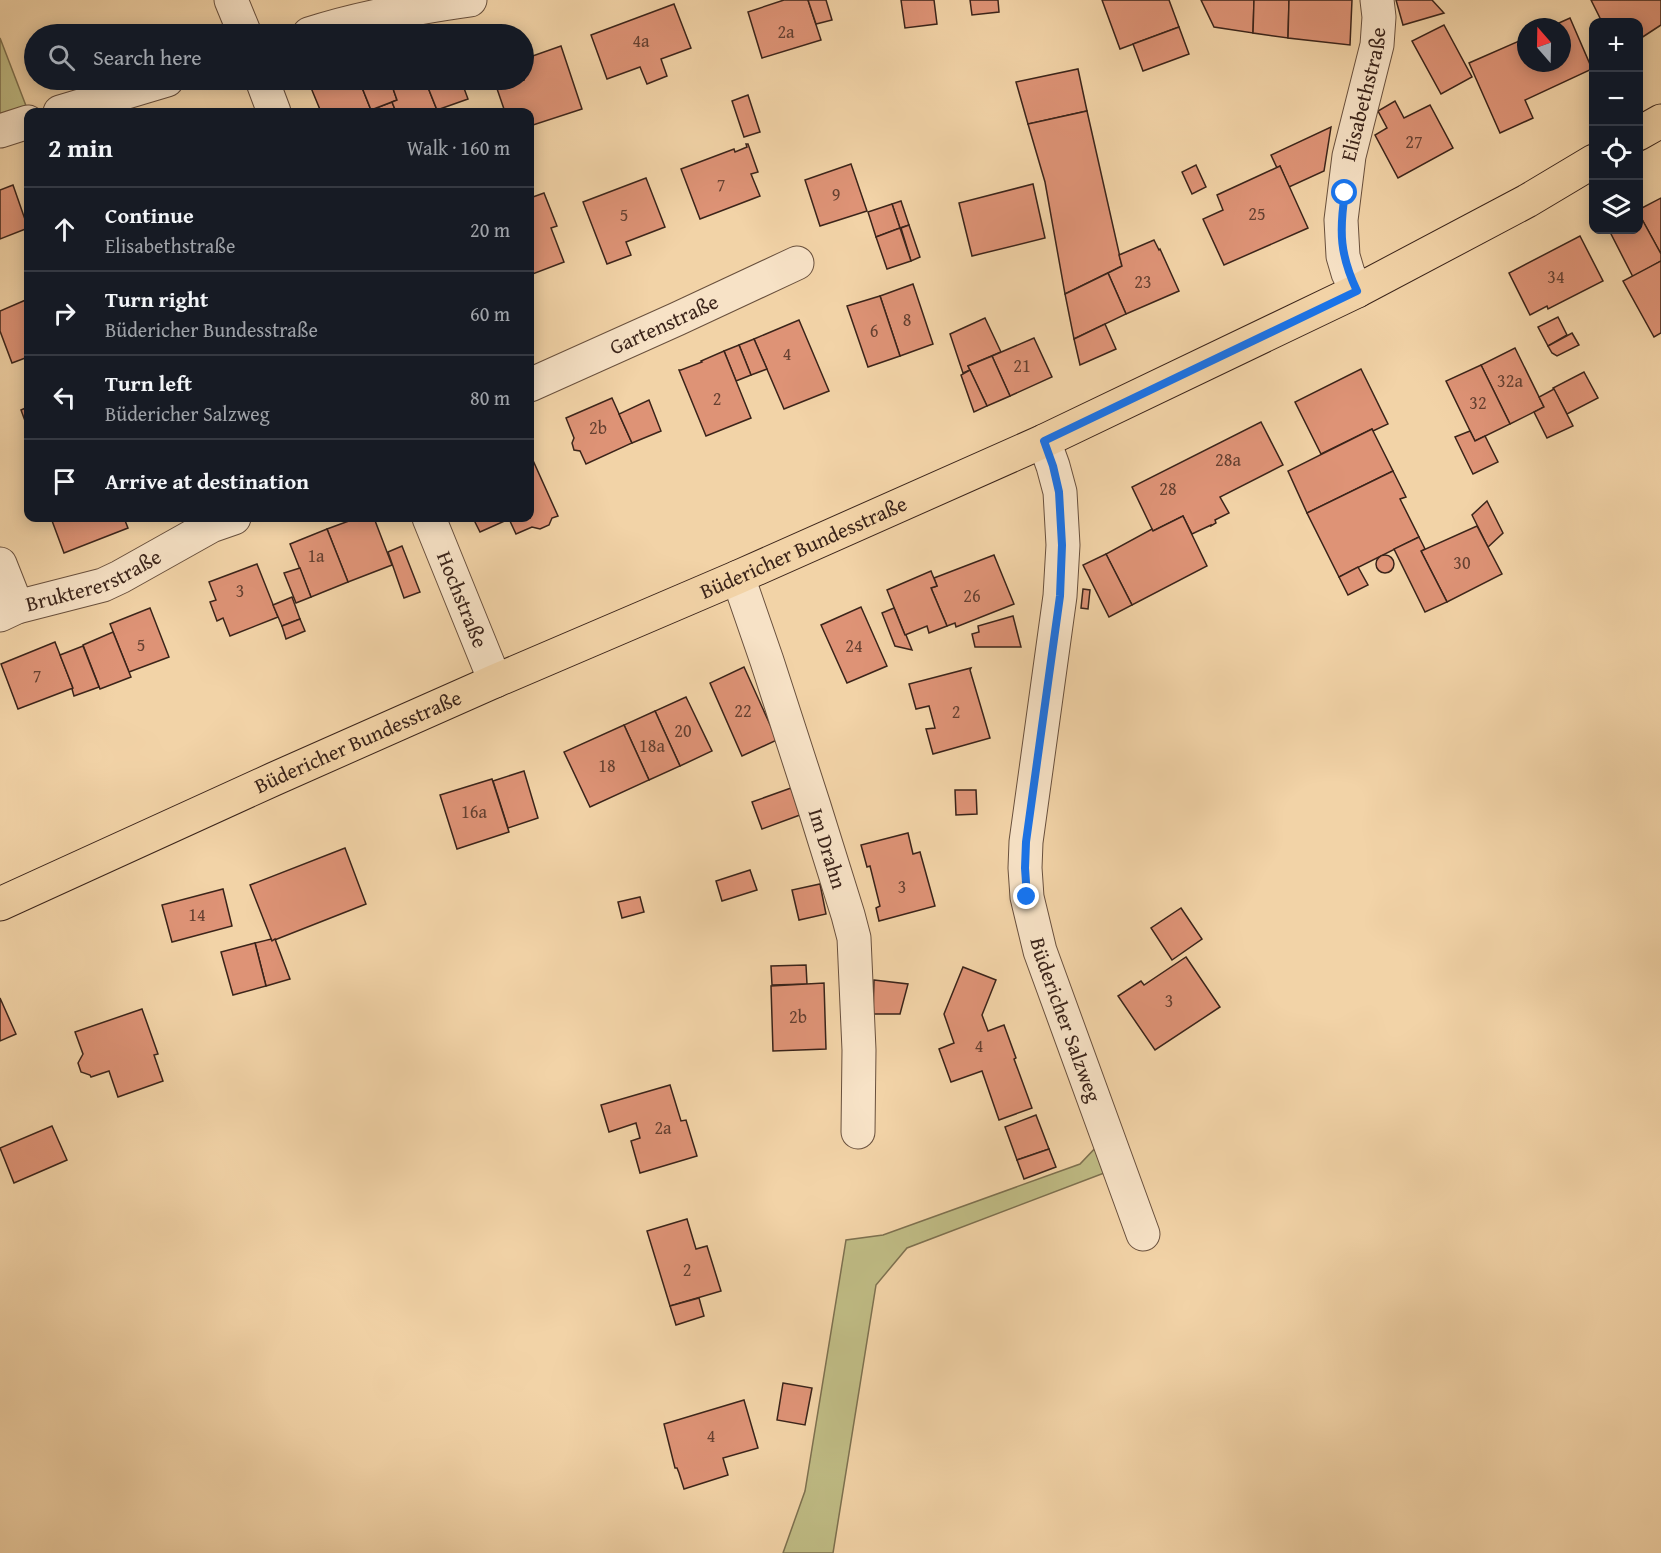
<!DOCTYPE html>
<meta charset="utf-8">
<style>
:root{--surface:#171b24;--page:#20242c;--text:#f1f3f6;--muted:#9ea1a6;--line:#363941}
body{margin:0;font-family:"Gentium Book Plus",serif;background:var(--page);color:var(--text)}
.controls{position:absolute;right:18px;top:18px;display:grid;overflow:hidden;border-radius:12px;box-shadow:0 3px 15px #0003}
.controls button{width:54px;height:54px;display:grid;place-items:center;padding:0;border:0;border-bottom:2px solid var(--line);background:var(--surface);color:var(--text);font:30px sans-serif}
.compass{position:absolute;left:1517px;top:18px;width:54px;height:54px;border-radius:50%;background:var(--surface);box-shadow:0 3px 15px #0003;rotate:340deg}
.stop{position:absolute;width:18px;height:18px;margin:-14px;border:4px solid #1a73e8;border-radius:50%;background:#fff}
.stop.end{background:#1a73e8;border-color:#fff;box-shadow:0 2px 6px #0008}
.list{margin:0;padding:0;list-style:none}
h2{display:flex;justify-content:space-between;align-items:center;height:78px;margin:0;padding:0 24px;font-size:26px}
h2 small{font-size:20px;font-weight:400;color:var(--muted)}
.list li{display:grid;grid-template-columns:39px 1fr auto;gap:18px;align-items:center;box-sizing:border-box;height:84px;padding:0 24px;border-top:2px solid var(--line)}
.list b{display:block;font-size:22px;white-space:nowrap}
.list p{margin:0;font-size:20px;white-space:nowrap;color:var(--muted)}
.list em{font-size:20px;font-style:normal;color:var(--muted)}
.icon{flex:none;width:33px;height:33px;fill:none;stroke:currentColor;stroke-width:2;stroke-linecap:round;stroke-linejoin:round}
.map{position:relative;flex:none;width:1661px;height:1553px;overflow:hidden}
.search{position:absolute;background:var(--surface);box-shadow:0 3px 15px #0003;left:24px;top:24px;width:510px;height:66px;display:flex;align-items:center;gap:15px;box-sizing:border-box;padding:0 21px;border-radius:33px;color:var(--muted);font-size:22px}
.panel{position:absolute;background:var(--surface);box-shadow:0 3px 15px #0003;left:24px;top:108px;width:510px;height:414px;border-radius:12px}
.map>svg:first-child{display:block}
</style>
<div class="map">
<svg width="1661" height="1553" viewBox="0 0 1661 1553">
<rect width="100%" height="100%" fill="#f2d3a7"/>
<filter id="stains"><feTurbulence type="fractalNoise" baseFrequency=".00333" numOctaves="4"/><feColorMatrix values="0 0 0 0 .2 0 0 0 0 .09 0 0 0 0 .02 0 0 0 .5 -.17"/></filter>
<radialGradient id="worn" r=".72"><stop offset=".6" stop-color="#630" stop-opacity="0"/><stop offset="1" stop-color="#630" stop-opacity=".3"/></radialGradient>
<!-- green -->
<g fill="#bfbb84" stroke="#7d704f" stroke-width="1.5">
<path d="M0,38L28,111L0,120Z"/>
<path d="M1102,1141L1112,1170L907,1248L876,1285L833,1553H783L805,1491L846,1240L883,1235L1080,1164Z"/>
</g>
<!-- building -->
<g fill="#de9376" stroke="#3b241a" stroke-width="1.5">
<path d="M784,0H808L821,40L762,58L748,12Z"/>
<path d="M808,0H826L832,20L816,24Z"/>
<path d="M901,0H934L937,24L905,28Z"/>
<path d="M970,0H998L999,12L972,15Z"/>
<path d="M1102,0H1169L1179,27L1120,49Z"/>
<path d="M1201,0H1254L1253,33L1214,27Z"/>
<path d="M1254,0H1289L1288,38L1253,33Z"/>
<path d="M1289,0H1352L1350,45L1288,38Z"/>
<path d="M1396,0H1432L1444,13L1403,25Z"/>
<path d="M1591,0H1661V25L1638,40V22H1602Z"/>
<path d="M674,4L691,48L661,59L667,76L647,84L640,67L607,79L591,35Z"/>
<path d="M1570,18L1592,69L1525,100L1533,118L1500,133L1469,63L1526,38V63H1562V27H1550Z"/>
<path d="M1444,25L1472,77L1441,94L1412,41Z"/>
<path d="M1179,27L1189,54L1143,71L1133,44Z"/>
<path d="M561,46L582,109L530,126V112H505L494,80H524V59Z"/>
<path d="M1078,69L1087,111L1028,124L1016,82Z"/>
<path d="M318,80H359L371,110L392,102L396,112H321L309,83Z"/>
<path d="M359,80H390L397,100L371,110Z"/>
<path d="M390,80H425L437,110L431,112H396L392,102L397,100Z"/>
<path d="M425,80H461L468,99L437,110Z"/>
<path d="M748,95L760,132L744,137L732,101Z"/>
<path d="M1395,101L1404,118L1430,105L1453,148L1398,178L1375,135L1387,128L1378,111Z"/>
<path d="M1087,111L1122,266L1065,294L1045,182L1028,124Z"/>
<path d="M1331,127L1324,171L1289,187L1280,166L1277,168L1271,155Z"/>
<path d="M746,144H748L758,172L751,174L760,196L700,219L681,169L734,149L735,152L747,147Z"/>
<path d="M851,164L867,211L820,226L805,180Z"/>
<path d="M1196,165L1206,187L1192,194L1182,172Z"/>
<path d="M1280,166L1308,228L1224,265L1203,219L1223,210L1217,195Z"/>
<path d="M646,178L665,227L626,242L631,255L607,264L583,202Z"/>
<path d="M1033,184L1045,238L972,256L959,203Z"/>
<path d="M13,185L28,228L0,239V190Z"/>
<path d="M544,193L557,226L551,228L564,262L530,275V198Z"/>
<path d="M1661,198V254L1638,212V210Z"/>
<path d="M901,201L909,225L900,228L892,204Z"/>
<path d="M892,204L900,228L876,237L868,212Z"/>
<path d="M1638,212L1661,254V261L1633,277L1609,230H1638Z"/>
<path d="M909,225L920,257L911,261L901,228Z"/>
<path d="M900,228L911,261L887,269L876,237Z"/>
<path d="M1580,236L1603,281L1548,309L1547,306L1530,315L1509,273Z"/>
<path d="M1154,240L1159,250L1160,249L1179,291L1126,314L1108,273L1122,266L1119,255Z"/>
<path d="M1661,261V333L1654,337L1623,281Z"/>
<path d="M1108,273L1126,314L1074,339L1065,294Z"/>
<path d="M913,284L933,344L900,356L880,296Z"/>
<path d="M880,296L900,356L868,367L847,306Z"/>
<path d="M28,299V357L12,363L0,331V311Z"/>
<path d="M1558,317L1567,335L1548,346L1538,327Z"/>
<path d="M985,318L1001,352L968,366L970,370L963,373L950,334Z"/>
<path d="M799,320L829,391L784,409L754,339Z"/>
<path d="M1105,324L1116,349L1080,365L1074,339Z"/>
<path d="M1572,333L1579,345L1557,356L1552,353L1548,346Z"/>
<path d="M1034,338L1052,377L1010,396L992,356Z"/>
<path d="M754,339L767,369L751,375L739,345Z"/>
<path d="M739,345L751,375L736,381L724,351Z"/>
<path d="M1515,348L1544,407L1510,424L1481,365Z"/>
<path d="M724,351L751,418L706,436L679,370H681L702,362L701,361Z"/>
<path d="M992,356L1010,396L987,406L968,366Z"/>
<path d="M1481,365L1510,424L1475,441L1446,381Z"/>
<path d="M1361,369L1388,424L1373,431L1372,429L1321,454L1295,402Z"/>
<path d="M970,370L987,406L974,412L961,375Z"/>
<path d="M1584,372L1598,398L1567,414L1553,388Z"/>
<path d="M1554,389L1573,426L1547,438L1534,412L1544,407L1539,397Z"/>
<path d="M612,398L632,443L586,464L580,451L574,450L572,443L574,438L566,418Z"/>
<path d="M649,400L661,431L632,443L619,414Z"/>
<path d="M28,407V429L21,410Z"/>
<path d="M1261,422L1283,465L1220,497L1229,513L1215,520L1216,523L1211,526V525L1192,534L1183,516L1153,531L1132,487Z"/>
<path d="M1372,429L1393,471L1307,513L1288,471Z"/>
<path d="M1470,431L1475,441L1485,436L1498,462L1473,474L1455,437Z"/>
<path d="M530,456H531L558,516L552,518L549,525L540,529L532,527L516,534L509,519L480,532L473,518H530Z"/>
<path d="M1393,471L1406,497L1400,499L1419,537L1339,577L1307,513Z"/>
<path d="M1487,501L1503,533L1488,547L1472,515Z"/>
<path d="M1183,516L1207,566L1132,605L1106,554L1152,529L1153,531Z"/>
<path d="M51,518H124L128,528L64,553Z"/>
<path d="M357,518H374L392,565L348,582L327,529Z"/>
<path d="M1477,526L1502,574L1447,602L1421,551Z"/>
<path d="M327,529L348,582L311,597L290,544Z"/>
<path d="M1419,537L1425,549L1421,551L1447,602L1425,612L1394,549Z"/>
<path d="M402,546L420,592L404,598L388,552Z"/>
<path d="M1106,554L1132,605L1109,617L1083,565Z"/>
<circle cx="1385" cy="564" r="9"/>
<path d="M994,555L1014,604L956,627L955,623L947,626L931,588L937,586L934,578Z"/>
<path d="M257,564L278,617L230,636L223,618L217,621L210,602L216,600L209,582Z"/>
<path d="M1358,567L1368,585L1348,595L1339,577Z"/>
<path d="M300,568L311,597L296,603L284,573Z"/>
<path d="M931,571L937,586L931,588L947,626L929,633L927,626L905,635L887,590Z"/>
<path d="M1083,589L1090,590L1088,609L1081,608Z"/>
<path d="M292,597L300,619L282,626L273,605Z"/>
<path d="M861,607L887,666L847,683L821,625Z"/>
<path d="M150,608L169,657L129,672L110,624Z"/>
<path d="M894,608L905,635H906L912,650L895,646L882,613Z"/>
<path d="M1013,616L1021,647H975L972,634L979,632L978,626Z"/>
<path d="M300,619L305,631L286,639L282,626Z"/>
<path d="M113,632L131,677L100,689L83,645Z"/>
<path d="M55,642L73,688L18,709L1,664Z"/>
<path d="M83,646L99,687L74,696L72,689L73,688L60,655Z"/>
<path d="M744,667L777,740L742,756L710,683Z"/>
<path d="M971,668L970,670L990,738L933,754L926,729L935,728L929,706L916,709L909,684Z"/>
<path d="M686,697L712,751L680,766L655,711Z"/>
<path d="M655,711L680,766L649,780L624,725Z"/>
<path d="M624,725L649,780L590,807L564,752Z"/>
<path d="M524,771L538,818L508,828L493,781Z"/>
<path d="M492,779L509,832L457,849L440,795Z"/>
<path d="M791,788L800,815L762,829L752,802Z"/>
<path d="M955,790H976L977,814L956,815Z"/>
<path d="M908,833L913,854L920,852L935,906L879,921L876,908L880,906L870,866L867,867L861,845Z"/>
<path d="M345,848L366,904L272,941L250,885Z"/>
<path d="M750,870L757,890L722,901L716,881Z"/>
<path d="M820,884L826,914L799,920L792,890Z"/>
<path d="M223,889L232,926L172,942L162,905Z"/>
<path d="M640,897L644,912L622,918L618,902Z"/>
<path d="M1181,908L1202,939L1172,960L1151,928Z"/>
<path d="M271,939L272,941L275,939L290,979L266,986L255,943Z"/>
<path d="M255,943L266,986L233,995L221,952Z"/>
<path d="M1186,957L1220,1007L1155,1050L1118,996L1141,981L1144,985Z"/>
<path d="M806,965L807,984L772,985L771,966Z"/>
<path d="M963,967L996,980L982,1015L988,1031L1004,1025L1016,1058L1014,1059L1032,1108L999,1120L982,1071L951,1082L939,1049L954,1043L944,1014Z"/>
<path d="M874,980L908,984L900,1014H873Z"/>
<path d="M824,983L826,1049L773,1051L771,986Z"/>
<path d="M0,998L16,1034L0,1041Z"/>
<path d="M142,1009L158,1054L154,1055L163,1081L118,1097L109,1071L91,1077L90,1075L81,1072L78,1063L83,1054L75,1032Z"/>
<path d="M670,1085L681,1121L686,1120L697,1156L640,1173L631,1141L640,1138L636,1123L609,1132L601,1105Z"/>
<path d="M1036,1115L1049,1149L1017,1160L1005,1127Z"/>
<path d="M52,1126L67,1160L14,1183L0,1148Z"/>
<path d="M1049,1149L1056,1167L1024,1179L1017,1160Z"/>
<path d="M687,1219L696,1249L707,1246L721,1291L670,1306L647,1231Z"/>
<path d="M699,1298L704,1316L676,1325L670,1306Z"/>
<path d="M783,1383L812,1388L805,1425L777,1420Z"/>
<path d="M744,1400L758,1448L723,1458L728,1475L684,1489L679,1473L677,1468H675L664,1424Z"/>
</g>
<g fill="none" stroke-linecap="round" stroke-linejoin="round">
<defs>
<g id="minor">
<path d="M231,0L245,34"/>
<path d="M309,34C361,17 416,8 470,0"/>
<path d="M262,80L274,112"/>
<path d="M60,112L167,80"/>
<path d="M0,131L28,122"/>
<path id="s1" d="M1357,291L1348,273L1343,256L1341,220L1349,156L1377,45L1379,17L1377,0"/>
<path id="s2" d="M530,385L677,319L797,263"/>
<path id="s3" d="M1044,441L1053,466L1060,492L1063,545L1060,596L1026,842L1025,868L1027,897L1040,951L1143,1234"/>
<path id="s4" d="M429,518L495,681"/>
<path d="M0,564L17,607"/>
<path id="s5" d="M738,577L767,661L814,806L848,915L854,938L859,1050L858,1132"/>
<path id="s6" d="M0,615L17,607L103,585L120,577L211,526L234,518"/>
</g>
<g id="major">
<path d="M1638,134L1661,121"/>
<path id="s7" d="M0,904L274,779L495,681L738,577L1044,441L1357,291L1527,201L1594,161"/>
</g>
</defs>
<!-- minor casing -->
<use href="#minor" stroke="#69503d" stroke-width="35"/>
<!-- major casing -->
<use href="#major" stroke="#3b241a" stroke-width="35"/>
<!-- minor -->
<use href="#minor" stroke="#f7e2c6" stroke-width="33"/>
<!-- major -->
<use href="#major" stroke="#f2d3a7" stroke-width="33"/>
</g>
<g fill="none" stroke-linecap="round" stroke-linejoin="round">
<!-- route -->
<path stroke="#1a73e8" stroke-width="8" d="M1027,897L1025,868L1026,842L1060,596L1062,545L1059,492L1053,466L1044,441L1357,291C1340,255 1339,232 1345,193"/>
</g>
<g text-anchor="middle" stroke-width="4.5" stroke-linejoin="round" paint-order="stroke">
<!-- number labels -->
<g font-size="18" fill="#644031">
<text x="786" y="38">2a</text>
<text x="641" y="47">4a</text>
<text x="1414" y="148">27</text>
<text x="721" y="191">7</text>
<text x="836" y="201">9</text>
<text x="1257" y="220">25</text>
<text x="624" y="221">5</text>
<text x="1556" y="283">34</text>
<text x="1143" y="288">23</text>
<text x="907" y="326">8</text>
<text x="874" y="337">6</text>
<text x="787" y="360">4</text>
<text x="1022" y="372">21</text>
<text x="1510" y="387">32a</text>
<text x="717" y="405">2</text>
<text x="1478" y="409">32</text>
<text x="598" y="434">2b</text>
<text x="1228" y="466">28a</text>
<text x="1168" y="495">28</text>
<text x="316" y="562">1a</text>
<text x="1462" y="569">30</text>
<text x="240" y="597">3</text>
<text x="972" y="602">26</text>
<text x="141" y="651">5</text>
<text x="854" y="652">24</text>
<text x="37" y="682">7</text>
<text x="743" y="717">22</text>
<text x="956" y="718">2</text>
<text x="683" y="737">20</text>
<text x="652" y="752">18a</text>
<text x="607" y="772">18</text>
<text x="474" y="818">16a</text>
<text x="902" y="893">3</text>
<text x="197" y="921">14</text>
<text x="1169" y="1007">3</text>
<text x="798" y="1023">2b</text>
<text x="979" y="1052">4</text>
<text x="663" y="1134">2a</text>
<text x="687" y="1276">2</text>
<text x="711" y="1442">4</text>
</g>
<!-- street labels -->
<g font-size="21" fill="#3b241a" stroke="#f7e2c6">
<text dy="7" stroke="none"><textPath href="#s1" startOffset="202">Elisabethstraße</textPath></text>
<text dy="7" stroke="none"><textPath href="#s2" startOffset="147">Gartenstraße</textPath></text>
<text dy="7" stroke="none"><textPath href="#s7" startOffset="879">Büdericher Bundesstraße</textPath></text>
<text dy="7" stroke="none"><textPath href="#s6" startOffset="100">Bruktererstraße</textPath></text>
<text dy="7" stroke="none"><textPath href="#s4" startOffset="88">Hochstraße</textPath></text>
<text dy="7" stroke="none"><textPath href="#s7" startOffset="393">Büdericher Bundesstraße</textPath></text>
<text dy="7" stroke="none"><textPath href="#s5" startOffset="286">Im Drahn</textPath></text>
<text dy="7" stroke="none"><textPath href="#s3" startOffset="590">Büdericher Salzweg</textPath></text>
</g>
</g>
<rect width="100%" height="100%" filter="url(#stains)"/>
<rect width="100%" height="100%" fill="url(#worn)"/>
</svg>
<div class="controls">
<button>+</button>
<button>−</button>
<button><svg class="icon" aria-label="locate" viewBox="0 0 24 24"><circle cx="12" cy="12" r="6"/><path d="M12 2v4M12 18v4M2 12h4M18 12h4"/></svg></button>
<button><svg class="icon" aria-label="layers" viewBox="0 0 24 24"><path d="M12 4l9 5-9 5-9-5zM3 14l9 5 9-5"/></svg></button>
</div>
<svg class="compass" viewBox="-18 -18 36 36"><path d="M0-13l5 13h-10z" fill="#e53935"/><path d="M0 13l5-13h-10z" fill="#9ea1a6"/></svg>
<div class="stop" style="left:1345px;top:193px"></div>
<div class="stop end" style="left:1027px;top:897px"></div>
<div class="search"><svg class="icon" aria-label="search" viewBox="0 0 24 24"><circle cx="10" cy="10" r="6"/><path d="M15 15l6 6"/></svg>Search here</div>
<section class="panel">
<h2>2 min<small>Walk · 160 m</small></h2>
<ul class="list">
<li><svg class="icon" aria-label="ahead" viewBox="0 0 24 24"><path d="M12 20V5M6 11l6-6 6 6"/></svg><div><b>Continue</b><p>Elisabethstraße</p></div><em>20 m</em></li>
<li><svg class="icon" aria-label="right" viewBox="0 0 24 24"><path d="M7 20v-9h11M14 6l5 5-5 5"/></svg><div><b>Turn right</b><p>Büdericher Bundesstraße</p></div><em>60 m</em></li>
<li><svg class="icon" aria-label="left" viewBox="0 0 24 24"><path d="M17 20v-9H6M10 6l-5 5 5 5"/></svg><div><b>Turn left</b><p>Büdericher Salzweg</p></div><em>80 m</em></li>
<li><svg class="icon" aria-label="arrive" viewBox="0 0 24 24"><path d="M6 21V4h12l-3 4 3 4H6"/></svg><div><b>Arrive at destination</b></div></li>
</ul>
</section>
</div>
